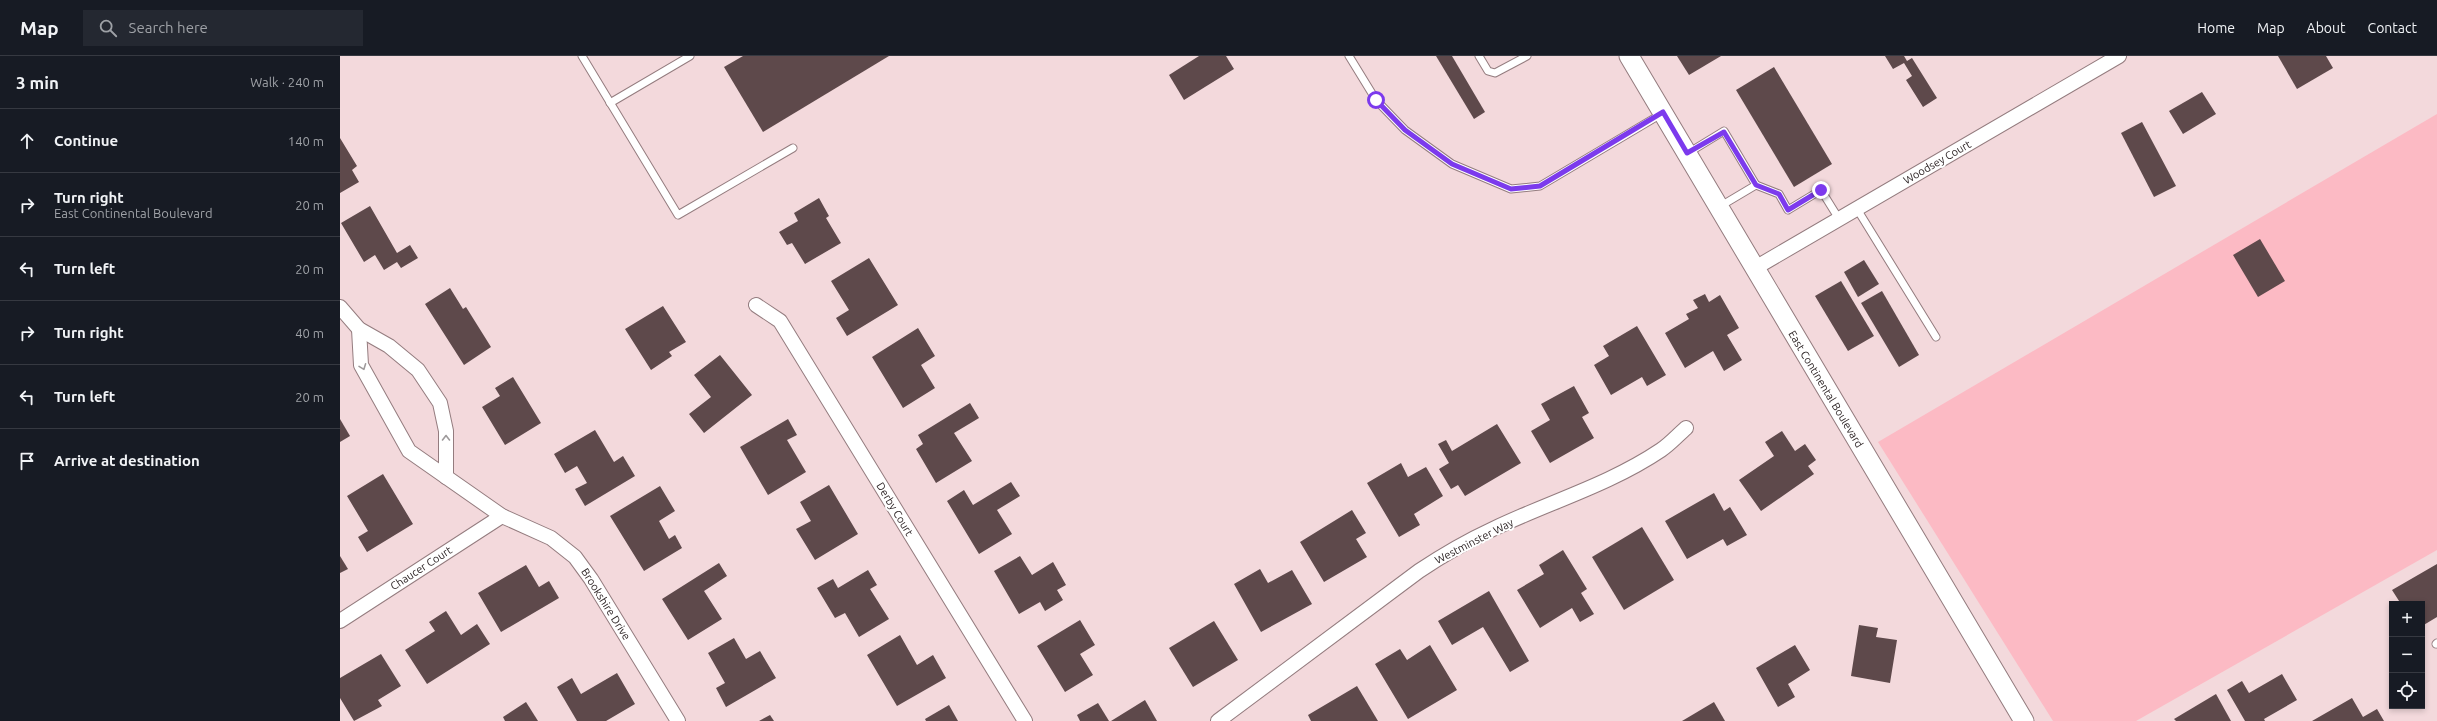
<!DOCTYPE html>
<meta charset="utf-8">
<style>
:root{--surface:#171b24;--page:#242831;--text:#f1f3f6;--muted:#9ea1a6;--line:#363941}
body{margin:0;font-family:Ubuntu,sans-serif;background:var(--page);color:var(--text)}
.controls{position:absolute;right:12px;bottom:12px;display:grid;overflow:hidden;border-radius:0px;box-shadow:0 2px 6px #0003}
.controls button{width:36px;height:36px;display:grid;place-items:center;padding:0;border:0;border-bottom:1px solid var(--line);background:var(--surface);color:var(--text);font:20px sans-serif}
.stop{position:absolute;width:12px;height:12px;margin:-9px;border:3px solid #7c3aed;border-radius:50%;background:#fff}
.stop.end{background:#7c3aed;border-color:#fff;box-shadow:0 1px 4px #0008}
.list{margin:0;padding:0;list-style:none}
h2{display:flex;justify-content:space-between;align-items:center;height:52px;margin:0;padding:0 16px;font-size:17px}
h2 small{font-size:13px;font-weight:400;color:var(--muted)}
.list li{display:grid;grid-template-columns:26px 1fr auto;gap:12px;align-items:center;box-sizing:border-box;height:64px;padding:0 16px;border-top:1px solid var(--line)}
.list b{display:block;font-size:15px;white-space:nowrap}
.list p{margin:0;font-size:13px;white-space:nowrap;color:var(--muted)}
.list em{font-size:13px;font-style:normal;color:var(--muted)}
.icon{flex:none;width:22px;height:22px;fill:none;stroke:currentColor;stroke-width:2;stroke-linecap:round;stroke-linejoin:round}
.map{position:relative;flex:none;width:2097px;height:665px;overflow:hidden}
header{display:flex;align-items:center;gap:24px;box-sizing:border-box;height:56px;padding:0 20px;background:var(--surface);border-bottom:1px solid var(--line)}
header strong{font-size:19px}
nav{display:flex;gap:22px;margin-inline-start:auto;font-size:14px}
.search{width:280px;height:36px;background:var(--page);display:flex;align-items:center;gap:10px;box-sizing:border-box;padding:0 14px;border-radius:0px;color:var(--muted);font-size:15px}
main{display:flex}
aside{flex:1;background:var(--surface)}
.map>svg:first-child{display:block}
</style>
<header>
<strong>Map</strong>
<div class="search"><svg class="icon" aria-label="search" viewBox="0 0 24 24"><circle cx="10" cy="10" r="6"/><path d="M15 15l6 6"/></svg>Search here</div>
<nav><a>Home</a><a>Map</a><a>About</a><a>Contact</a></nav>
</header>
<main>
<aside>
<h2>3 min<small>Walk · 240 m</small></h2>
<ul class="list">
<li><svg class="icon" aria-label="ahead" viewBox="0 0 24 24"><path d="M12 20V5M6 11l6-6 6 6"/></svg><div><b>Continue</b></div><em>140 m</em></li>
<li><svg class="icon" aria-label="right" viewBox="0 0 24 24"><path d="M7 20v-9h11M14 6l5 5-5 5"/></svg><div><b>Turn right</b><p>East Continental Boulevard</p></div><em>20 m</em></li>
<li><svg class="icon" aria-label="left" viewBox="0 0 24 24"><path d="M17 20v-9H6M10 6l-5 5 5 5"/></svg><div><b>Turn left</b></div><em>20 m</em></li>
<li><svg class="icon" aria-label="right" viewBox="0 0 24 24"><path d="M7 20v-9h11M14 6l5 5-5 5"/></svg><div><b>Turn right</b></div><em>40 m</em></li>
<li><svg class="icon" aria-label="left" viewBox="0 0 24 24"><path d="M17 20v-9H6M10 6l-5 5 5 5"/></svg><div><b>Turn left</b></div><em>20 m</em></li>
<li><svg class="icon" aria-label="arrive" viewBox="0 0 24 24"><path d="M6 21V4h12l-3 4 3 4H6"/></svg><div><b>Arrive at destination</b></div></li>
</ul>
</aside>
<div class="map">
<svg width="2097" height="665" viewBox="0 0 2097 665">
<rect width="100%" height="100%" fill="#f3d9dc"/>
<!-- green -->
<path fill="#fcbac4" d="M2097,58V494L1796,665H1713L1538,386Z"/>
<!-- building -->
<g fill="#5e494b">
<path d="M403,0H549L423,76L384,11Z"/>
<path d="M859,0H886L894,13L844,44L829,19Z"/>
<path d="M1096,0H1112L1145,56L1134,63Z"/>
<path d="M1337,0H1381L1349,19Z"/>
<path d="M1545,0H1564L1567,5L1572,2L1597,42L1583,51L1566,24L1572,20L1564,7L1553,13Z"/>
<path d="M1938,0H1986L1993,12L1957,33Z"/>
<path d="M1434,11L1492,108L1454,131L1396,34Z"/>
<path d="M1862,36L1876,58L1843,78L1829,55Z"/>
<path d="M1802,66L1836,130L1814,141L1781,77Z"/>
<path d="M0,82L17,110L12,114L19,126L0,137Z"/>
<path d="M479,142L489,160L486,162L501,187L465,208L452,187L447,189L439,176L458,165L454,157Z"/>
<path d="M30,150L57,197L70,189L78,202L61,212L57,206L44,214L35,199L24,206L1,167Z"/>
<path d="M1920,183L1945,225L1918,241L1893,199Z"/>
<path d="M529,202L558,249L507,280L496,262L509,254L491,225Z"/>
<path d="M1524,204L1539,228L1518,241L1504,216Z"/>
<path d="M1501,225L1534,280L1508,295L1475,240Z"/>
<path d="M110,232L123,253L126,251L151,291L124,309L85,248Z"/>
<path d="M1542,235L1579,299L1559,311L1521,247Z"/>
<path d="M1365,238L1369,246L1380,239L1399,272L1387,279L1402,304L1384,315L1373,295L1345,312L1325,277L1349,263L1346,258L1358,252L1353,244Z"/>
<path d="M323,250L346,286L329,296L332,300L311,314L285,273Z"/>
<path d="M1297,270L1326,319L1307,330L1302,321L1271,339L1254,309L1269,300L1263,290Z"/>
<path d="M578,272L595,300L581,309L595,332L563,352L532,301Z"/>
<path d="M380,299L412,339L364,377L349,358L371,341L354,319Z"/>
<path d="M173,321L201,367L165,389L142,351L160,340L155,332Z"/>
<path d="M1234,330L1249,357L1242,361L1254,382L1210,407L1191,375L1210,364L1201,348Z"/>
<path d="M630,347L639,362L614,377L632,405L596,427L576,393L583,388L578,379Z"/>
<path d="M0,363L10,380L0,386Z"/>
<path d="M448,363L457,379L447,384L466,416L428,439L400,391Z"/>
<path d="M1157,368L1181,407L1125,440L1118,429L1111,433L1099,413L1109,407L1098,388L1106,384L1112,395Z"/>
<path d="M255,374L274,406L283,400L295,420L245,450L235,433L247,427L237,410L225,417L214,398Z"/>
<path d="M1442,375L1455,395L1465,388L1476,404L1468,410L1474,418L1421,455L1399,424L1434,400L1425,386Z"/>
<path d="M1061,407L1068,421L1086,411L1103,440L1074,458L1080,469L1059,481L1027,427Z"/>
<path d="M43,418L73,468L27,496L18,481L28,475L7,440Z"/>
<path d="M671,426L680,440L657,454L672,478L639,498L607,445L624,434L633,449Z"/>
<path d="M489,429L518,478L475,504L456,473L471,465L460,446Z"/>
<path d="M320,430L335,455L319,465L329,483L335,479L342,492L304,515L270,460Z"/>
<path d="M1374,437L1384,455L1390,451L1407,479L1387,490L1383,483L1347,503L1325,465Z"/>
<path d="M1012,454L1026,477L1016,483L1027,501L984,526L960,486Z"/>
<path d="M1302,471L1334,524L1284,554L1252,501Z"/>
<path d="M1223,494L1247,533L1241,537L1254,558L1240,566L1232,552L1200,572L1177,534L1204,518L1199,509Z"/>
<path d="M0,500L8,513L0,517Z"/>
<path d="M680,500L692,519L713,506L726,529L717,534L723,544L705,555L700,546L679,558L654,515Z"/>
<path d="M379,507L387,520L364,535L382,563L348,584L322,543Z"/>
<path d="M2097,508V561L2082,570V548H2061L2052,534Z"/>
<path d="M186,509L199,531L209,525L219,542L161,576L138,537Z"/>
<path d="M920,513L928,527L952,514L972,548L921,576L894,528Z"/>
<path d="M528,514L537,529L530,533L549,563L519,581L505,557L495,562L477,532L493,523L498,532Z"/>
<path d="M1149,535L1189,605L1170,616L1143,571L1112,589L1098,565Z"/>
<path d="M106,555L121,579L137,568L150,588L87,628L65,594L95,575L89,566Z"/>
<path d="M740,564L755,589L740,598L753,619L725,636L697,590Z"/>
<path d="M874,565L898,604L853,631L829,592Z"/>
<path d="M1519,569L1538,572L1536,581L1557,584L1550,627L1511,620Z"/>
<path d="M560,579L577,609L593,599L606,622L557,650L527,599Z"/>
<path d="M394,582L406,603L420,595L436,622L386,651L376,632L385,627L368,597Z"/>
<path d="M1090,589L1117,634L1068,663L1035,608L1060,593L1067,604Z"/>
<path d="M1455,589L1470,614L1448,628L1455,641L1438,651L1416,612Z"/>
<path d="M41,598L61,630L38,644L42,650L14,665L0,642V622Z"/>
<path d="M277,617L295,648L266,665H237L217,631L232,622L241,638Z"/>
<path d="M1942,618L1957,644L1924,663L1925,665H1905L1887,634L1902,625L1909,637Z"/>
<path d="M1017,630L1038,665H971L968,659Z"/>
<path d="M1876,638L1891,665H1836L1834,663Z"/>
<path d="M2012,642L2023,661L2037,653L2044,665H1972Z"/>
<path d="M805,644L817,665H771Z"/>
<path d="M186,646L198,665H165L163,661Z"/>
<path d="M1374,646L1385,665H1342Z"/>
<path d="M758,647L769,665H740L737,659Z"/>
<path d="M609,649L618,665H586L585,663Z"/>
<path d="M430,659L434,665H419Z"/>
</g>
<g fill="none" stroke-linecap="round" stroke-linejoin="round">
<defs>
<g id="service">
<path d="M242,0L338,159L453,92"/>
<path d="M1009,0L1036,44L1065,74L1112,108L1171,133L1200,130L1323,57"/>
<path d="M1139,0L1148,15L1155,17L1187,0"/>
<path d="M270,47L350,0"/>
<path d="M1348,97L1384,75L1416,129L1379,151"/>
<path d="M1416,129L1439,138L1448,154L1481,134L1499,163"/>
<path d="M1517,153L1596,281"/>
<path d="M2096,588L2097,587"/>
</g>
<g id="minor">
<path d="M1415,212L1779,0"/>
<path d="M416,249L440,265L685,665"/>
<path d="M0,251L19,273L49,290L78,314L100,347L106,375V421"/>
<path d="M19,273L21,309L69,395L162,460L211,482L235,501L251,523L338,665"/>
<path d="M0,565L162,460"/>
<path d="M878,665L1079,515C1103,499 1127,485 1153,473C1209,446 1269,429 1321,394C1330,388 1338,379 1346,372"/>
</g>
<path id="secondary" d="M1289,0L1684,665"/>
</defs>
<!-- service casing -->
<use href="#service" stroke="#947c7f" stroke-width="9"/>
<!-- minor casing -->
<use href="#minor" stroke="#947c7f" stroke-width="16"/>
<!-- secondary casing -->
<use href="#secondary" stroke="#947c7f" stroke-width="21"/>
<!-- service -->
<use href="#service" stroke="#fff" stroke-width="7"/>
<!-- minor -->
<use href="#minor" stroke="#fff" stroke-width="14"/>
<!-- secondary -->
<use href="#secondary" stroke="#fff" stroke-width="19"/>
</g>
<!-- one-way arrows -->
<defs><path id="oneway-chevron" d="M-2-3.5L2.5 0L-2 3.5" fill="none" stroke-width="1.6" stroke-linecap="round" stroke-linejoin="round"/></defs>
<g stroke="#9e9a9b">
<use href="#oneway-chevron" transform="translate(23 311) rotate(69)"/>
<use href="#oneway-chevron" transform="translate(106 382) rotate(-90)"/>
</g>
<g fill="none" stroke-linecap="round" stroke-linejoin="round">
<!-- route -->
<path stroke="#7c3aed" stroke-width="5" d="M1036,44L1065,74L1112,108L1171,133L1200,130L1323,56L1347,97L1384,76L1416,129L1439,138L1448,154L1481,134"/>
</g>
<g text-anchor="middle" stroke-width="4" stroke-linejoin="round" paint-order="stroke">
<!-- street labels -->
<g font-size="11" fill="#281f20" stroke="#fff">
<text transform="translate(1597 106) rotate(-30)" y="4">Woodsey Court</text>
<text transform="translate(1486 333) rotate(59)" y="4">East Continental Boulevard</text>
<text transform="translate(555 453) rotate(59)" y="4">Derby Court</text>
<text transform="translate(1134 485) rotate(-27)" y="4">Westminster Way</text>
<text transform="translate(81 512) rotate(-33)" y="4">Chaucer Court</text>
<text transform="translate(266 548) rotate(58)" y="4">Brookshire Drive</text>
</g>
</g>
</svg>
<div class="controls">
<button>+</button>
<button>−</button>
<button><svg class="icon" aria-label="locate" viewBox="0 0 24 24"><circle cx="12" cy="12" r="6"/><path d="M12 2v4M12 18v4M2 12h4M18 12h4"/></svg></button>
</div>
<div class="stop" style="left:1036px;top:44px"></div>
<div class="stop end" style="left:1481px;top:134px"></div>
</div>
</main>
